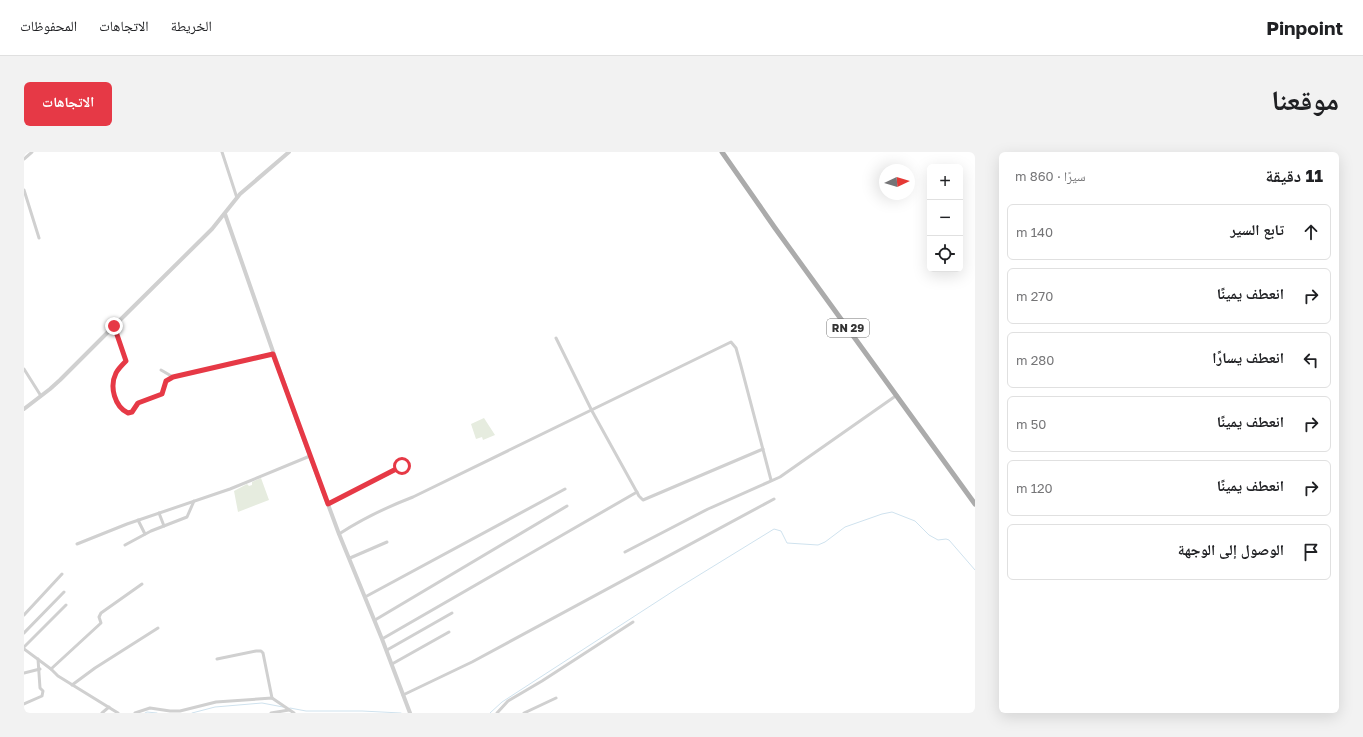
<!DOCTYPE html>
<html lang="ar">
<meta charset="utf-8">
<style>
:root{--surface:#fff;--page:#f2f2f2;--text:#202124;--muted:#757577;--line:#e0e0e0;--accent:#e63946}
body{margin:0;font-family:"Golos Text","Noto Naskh Arabic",sans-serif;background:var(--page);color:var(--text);direction:rtl}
.controls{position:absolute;right:12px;top:12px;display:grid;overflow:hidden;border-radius:6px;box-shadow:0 4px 16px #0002}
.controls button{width:36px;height:36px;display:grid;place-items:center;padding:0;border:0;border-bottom:1px solid var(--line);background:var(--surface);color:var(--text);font:20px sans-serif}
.compass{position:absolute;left:855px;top:12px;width:36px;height:36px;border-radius:50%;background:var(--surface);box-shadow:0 4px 16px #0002;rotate:86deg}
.stop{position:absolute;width:12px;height:12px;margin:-9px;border:3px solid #e63946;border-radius:50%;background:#fff}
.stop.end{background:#e63946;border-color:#fff;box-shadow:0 1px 4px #0008}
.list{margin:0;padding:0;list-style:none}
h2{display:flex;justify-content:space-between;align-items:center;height:52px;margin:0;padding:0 16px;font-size:17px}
h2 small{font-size:13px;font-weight:400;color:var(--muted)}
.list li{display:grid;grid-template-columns:26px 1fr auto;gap:12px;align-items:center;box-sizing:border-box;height:56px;margin:0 8px 8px;padding:0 8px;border:1px solid var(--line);border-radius:6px}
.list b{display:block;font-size:15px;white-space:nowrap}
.list em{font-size:13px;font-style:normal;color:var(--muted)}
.icon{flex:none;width:22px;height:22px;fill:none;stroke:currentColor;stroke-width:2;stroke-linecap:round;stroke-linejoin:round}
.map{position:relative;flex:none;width:951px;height:561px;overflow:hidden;direction:ltr;border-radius:6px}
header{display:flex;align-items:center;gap:24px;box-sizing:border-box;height:56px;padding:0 20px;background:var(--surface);border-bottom:1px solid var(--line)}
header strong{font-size:19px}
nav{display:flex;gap:22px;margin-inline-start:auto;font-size:14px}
.intro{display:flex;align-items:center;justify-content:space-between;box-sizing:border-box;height:96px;padding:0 24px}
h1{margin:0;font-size:28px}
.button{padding:10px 18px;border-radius:6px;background:var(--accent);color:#fff;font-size:14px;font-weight:700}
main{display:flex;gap:24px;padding:0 24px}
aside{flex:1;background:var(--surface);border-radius:6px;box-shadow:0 4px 16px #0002}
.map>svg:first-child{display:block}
</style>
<header>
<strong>Pinpoint</strong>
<nav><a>الخريطة</a><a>الاتجاهات</a><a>المحفوظات</a></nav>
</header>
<div class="intro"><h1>موقعنا</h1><a class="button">الاتجاهات</a></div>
<main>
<aside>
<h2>11 دقيقة<small>سيرًا · 860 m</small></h2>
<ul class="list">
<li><svg class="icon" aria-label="ahead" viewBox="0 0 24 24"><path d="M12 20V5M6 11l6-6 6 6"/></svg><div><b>تابع السير</b></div><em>140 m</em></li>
<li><svg class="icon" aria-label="right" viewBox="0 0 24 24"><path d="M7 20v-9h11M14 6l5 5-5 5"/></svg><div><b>انعطف يمينًا</b></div><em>270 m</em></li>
<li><svg class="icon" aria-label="left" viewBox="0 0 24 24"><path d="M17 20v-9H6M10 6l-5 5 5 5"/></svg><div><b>انعطف يسارًا</b></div><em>280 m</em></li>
<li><svg class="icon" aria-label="right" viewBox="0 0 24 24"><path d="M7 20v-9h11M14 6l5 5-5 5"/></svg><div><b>انعطف يمينًا</b></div><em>50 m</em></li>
<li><svg class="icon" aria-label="right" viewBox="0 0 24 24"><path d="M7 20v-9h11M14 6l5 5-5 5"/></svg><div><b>انعطف يمينًا</b></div><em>120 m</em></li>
<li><svg class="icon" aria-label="arrive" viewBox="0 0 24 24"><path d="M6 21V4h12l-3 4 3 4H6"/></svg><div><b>الوصول إلى الوجهة</b></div></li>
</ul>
</aside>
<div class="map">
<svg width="951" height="561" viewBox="0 0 951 561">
<rect width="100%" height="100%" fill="#fff"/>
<!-- green -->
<g fill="#e6ecdf">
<path d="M460,266L471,283L459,288L458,285L452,287L447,272Z"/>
<path d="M237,326L245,348L214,360L210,339L223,332L225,334L228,333V330Z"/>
</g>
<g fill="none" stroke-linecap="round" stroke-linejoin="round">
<!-- stream -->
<g stroke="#cfe2ee" stroke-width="1">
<path d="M266,556L282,559H338L377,561"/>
<path d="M121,561L123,560L133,561"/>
<path d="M168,561L191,555L238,551L259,555"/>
<path d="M466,561L478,550L654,436L750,377L757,379L763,391L794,393L801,390L821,375L858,362L868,360L891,369L905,383L914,388L922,387L925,388L951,418"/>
</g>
<!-- minor -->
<g stroke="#d0d0d0" stroke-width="3">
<path d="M198,0L213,46"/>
<path d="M0,7L8,0"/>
<path d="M0,38L15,86"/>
<path d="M90,174L102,209C98,213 94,217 92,222C85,235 91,255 104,261L108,260L115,251L138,242L142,229L149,225L249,202"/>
<path d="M532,186L568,259L615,344L619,348L739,297"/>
<path d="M0,217L17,244"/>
<path d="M137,218L149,225"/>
<path d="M304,352L378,315"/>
<path d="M135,361L140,374"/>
<path d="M114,368L121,382"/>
<path d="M315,382C338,367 363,355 389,345L707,190L712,196L717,214L747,328"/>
<path d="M53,392L103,372L206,337L286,304"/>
<path d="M101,393L127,379L163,365L170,349"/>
<path d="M601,400L684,357L756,325L873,243"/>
<path d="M326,406L363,390"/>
<path d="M341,445L541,337"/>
<path d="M0,463L38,422"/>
<path d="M351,468L543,354"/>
<path d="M0,481L40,440"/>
<path d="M358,487L613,340"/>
<path d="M0,495L42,453"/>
<path d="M0,497L27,517L34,524L94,561"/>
<path d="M363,498L428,461"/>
<path d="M193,507L232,499H237L239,501L248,546"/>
<path d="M368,512L425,480"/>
<path d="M27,517L77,471L75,465L77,461L118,432"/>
<path d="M0,521L16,517"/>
<path d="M48,533L71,516L134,476"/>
<path d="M379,543L448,510L750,347"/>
<path d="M0,552L18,544L19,539L16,536L14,507"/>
<path d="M78,561L85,555"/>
<path d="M111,561L126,556L146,559H156L192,550L248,546L270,561"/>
<path d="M247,561L265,558"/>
<path d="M473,561L484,549L518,529L609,470"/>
<path d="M500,561L532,546"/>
</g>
<!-- tertiary -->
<g stroke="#d0d0d0" stroke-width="4">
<path d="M201,62L275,274L315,382L358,487L386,561"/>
<path d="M0,257L26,237L36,228L90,174L188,77L216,42L265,0"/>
</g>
<!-- primary -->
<path stroke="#ababab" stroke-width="5" d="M698,0L751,76L951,352"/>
</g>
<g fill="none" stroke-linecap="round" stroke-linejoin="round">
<!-- route -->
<path stroke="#e63946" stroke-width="5" d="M90,174L102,209C98,213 94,217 92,221C85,235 91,255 104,261L108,260L114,251L138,242L142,229L149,225L249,202L304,352L378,314"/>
</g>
<g text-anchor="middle" stroke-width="4" stroke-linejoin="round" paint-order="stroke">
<!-- shield labels -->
<rect fill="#fff" stroke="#707070" stroke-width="1" x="803" y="167" width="42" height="18" rx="3"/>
<g font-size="11" font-weight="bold" fill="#333">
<text x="824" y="180">RN 29</text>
</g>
</g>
</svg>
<div class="controls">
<button>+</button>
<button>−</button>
<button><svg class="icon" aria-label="locate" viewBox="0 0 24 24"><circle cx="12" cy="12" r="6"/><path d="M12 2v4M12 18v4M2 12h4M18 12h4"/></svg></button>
</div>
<svg class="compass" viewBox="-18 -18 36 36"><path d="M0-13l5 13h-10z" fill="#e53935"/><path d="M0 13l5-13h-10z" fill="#757577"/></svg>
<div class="stop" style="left:378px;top:314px"></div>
<div class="stop end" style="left:90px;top:174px"></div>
</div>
</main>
